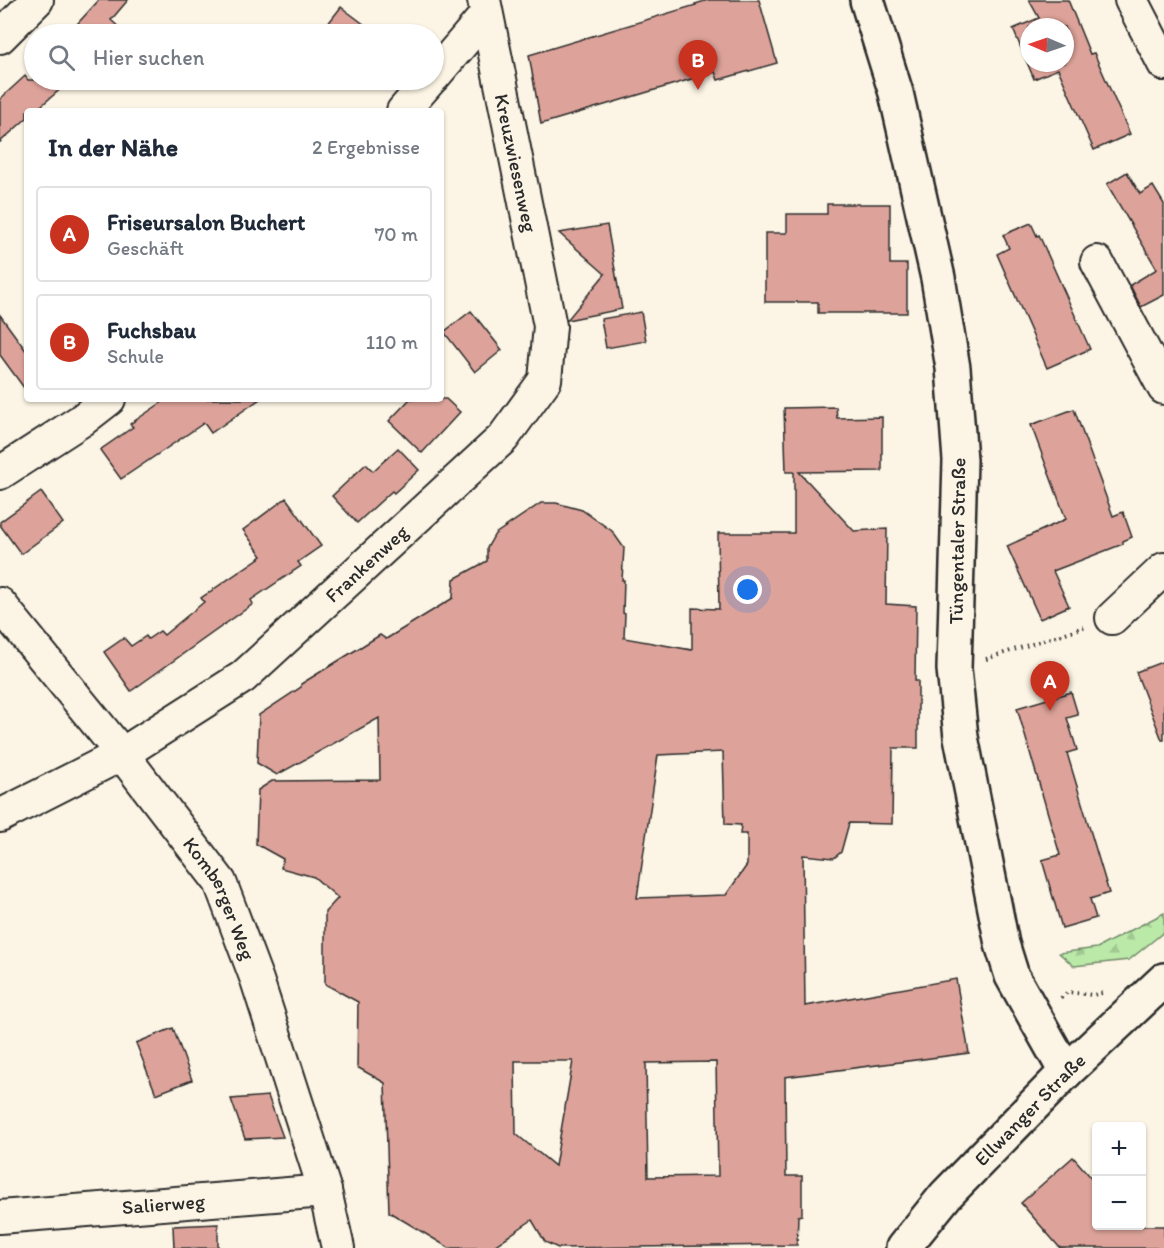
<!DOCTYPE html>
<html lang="de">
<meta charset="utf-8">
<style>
:root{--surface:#fff;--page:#f6f6f7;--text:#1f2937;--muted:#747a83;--line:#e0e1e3;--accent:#c8321e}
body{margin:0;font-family:Itim,sans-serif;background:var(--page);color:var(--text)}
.controls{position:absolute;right:18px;bottom:18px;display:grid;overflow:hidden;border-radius:6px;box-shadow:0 2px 4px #0004}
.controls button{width:54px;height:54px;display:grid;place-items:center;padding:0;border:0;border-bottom:2px solid var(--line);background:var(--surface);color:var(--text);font:30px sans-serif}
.compass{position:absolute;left:1020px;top:18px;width:54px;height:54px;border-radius:50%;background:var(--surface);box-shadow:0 2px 4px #0004;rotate:272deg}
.you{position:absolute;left:748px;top:590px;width:21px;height:21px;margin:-15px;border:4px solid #fff;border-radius:50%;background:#1a73e8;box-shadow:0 0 0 9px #1a73e833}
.badge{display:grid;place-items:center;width:39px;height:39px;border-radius:50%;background:var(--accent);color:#fff;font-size:20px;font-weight:700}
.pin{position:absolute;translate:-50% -50px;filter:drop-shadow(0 2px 3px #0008)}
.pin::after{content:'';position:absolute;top:32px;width:21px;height:18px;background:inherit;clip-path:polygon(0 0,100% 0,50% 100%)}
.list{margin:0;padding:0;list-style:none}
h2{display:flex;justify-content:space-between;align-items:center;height:78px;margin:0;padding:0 24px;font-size:26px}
h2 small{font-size:20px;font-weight:400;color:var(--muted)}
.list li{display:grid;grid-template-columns:39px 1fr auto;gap:18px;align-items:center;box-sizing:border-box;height:96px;margin:0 12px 12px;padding:0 12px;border:2px solid var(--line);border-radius:6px}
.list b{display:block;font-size:22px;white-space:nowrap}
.list p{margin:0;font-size:20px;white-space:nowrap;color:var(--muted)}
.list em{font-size:20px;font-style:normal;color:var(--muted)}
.icon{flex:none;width:33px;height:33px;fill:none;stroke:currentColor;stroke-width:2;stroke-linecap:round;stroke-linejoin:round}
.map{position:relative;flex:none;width:1164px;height:1248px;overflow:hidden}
.search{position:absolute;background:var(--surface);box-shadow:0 2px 4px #0004;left:24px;top:24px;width:420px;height:66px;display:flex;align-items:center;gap:15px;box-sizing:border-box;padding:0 21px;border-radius:33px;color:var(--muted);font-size:22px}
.panel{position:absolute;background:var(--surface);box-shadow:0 2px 4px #0004;left:24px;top:108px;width:420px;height:294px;border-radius:6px}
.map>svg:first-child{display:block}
</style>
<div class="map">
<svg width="1164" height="1248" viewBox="0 0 1164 1248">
<defs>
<pattern id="forest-firs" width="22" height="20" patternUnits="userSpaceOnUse" patternTransform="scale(1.5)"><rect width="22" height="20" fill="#bae9a8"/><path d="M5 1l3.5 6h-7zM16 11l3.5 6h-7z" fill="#a0c891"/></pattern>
</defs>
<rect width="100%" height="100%" fill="#fcf5e5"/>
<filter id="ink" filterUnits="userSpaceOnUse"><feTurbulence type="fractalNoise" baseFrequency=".0167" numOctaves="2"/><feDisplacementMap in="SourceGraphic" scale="12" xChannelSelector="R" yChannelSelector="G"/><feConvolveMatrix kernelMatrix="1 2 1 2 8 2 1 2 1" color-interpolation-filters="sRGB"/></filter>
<g filter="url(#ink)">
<!-- forest -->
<path fill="url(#forest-firs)" stroke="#728a6a" stroke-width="1.5" d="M1164,913V932L1129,960L1074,966L1059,953L1097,948Z"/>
<!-- building -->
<g fill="#dda39a" stroke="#2b2b2b" stroke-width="1.5" fill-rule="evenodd">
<path d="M99,0H128L111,20L126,34H68Z"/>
<path d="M708,0H759L777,63L718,80L715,72L541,124L529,55L696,5L695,4Z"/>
<path d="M1029,0H1068L1090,54L1094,53L1130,134L1094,150L1058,69L1034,79L1013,29L1039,18ZM1029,27H1065V63H1029Z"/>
<path d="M341,7L377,34H320Z"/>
<path d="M25,76L28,80H71L35,111H27V118L0,142V99Z"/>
<path d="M1127,172L1140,194L1153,186L1164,204V295L1141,307L1130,285L1157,269L1107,184Z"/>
<path d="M827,204H890V264H907V313H818V302H765V233H787V214H827Z"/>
<path d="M1031,223L1037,236L1039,235L1090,349L1047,368L997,254L1009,248L1003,235Z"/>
<path d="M607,225L622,309L567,320L605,274L559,233Z"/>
<path d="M471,311L502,350L475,372L444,332Z"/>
<path d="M641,312L646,341L606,348L601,319Z"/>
<path d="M0,315L27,352V392L0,355Z"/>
<path d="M167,399H260L211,433L204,423L121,479L100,450L133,427L130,424Z"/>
<path d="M410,399H446L460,412L422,453L389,421Z"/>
<path d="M836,407L837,418L882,417V471L799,472L854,531L887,529L886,604L916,606L915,681H918V748H893L892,824L849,823L841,852L834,858L803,855L805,1006L956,979L969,1053L785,1077L786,1176H802V1215L798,1216L797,1245L558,1248L545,1242L532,1220L491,1248H449L389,1212L385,1083L357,1067L358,1002L325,984V912L338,898L314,877L281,868L283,859L256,844L258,790L272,781L380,780L379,718L277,775L257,763L259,715L301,687V684L380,635L386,639L453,598L454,579L487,561V548L495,534L541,503H556L582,510L612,531L624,548L622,580H624L623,613L625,614L624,638L692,650V608L719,609L718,533H794V472H786L784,408ZM723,752L725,824L741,825L740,834H747V865L726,895L637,898L658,755ZM515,1061H573L555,1166L516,1134ZM716,1062L718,1176L648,1177L646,1063Z"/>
<path d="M1074,409L1113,516L1123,512L1132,537L1123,541V544L1053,571L1069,606L1040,619L1007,546L1066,519L1031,425Z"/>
<path d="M398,448L419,470L394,493L392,491L357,523L332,496L366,464L373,471Z"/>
<path d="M41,492L63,523L21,554L0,525V522Z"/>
<path d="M286,498L321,546L298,562L301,566L251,600L253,604L131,691L104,652L124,638L131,646L146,636L148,639L160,631L164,635L204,602L201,598L262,556L243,530Z"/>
<path d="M1164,661V740H1162L1136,672Z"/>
<path d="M1071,692L1078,715L1067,718L1077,750L1067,753L1109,893L1090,899L1096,918L1062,928L1042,860L1060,855L1017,708Z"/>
<path d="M173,1028L192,1080L156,1094L136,1043Z"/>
<path d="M268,1096L283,1137L245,1139L231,1099Z"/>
<path d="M1073,1157L1096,1183V1226H1164V1248H1060L1021,1203Z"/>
<path d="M218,1224V1248H174L173,1226Z"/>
</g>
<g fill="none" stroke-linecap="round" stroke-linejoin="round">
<defs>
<g id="street">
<path d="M1131,0L1164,64"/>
<path d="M0,37L37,0"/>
<path d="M434,76L486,15"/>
<path d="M403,111L430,80"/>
<path d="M1097,262L1164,388"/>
<path d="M0,473L82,420L109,399"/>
<path id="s1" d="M0,604L122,754L220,882L257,980L325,1191L338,1248"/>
<path d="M1112,618L1164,569"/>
<path id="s2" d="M0,816L122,754L243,677L503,438L545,380L550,326L484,0"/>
<path id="s3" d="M0,1217L325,1191"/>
</g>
<g id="secondary">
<path d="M867,0L896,93L938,278L953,368L960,460L954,669L961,737L1002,944L1012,976L1066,1072"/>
<path id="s4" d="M903,1248L946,1195L1066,1072L1164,980"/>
</g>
</defs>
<!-- street casing -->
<use href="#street" stroke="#2b2b2b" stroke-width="36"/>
<!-- secondary casing -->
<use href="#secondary" stroke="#2b2b2b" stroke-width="38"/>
<!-- path -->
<g stroke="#2b2b2b" stroke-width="4" stroke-dasharray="1.5 4.5" stroke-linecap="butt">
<path d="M986,659L1084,627"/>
<path d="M1061,998L1068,992L1092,995L1102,993"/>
</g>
<!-- street -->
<use href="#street" stroke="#fcf5e5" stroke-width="32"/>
<!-- secondary -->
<use href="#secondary" stroke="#fcf5e5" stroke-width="33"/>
</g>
</g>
<g text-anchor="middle" stroke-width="6" stroke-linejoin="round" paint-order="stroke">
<!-- street labels -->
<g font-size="20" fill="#2b2b2b" stroke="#fcf5e5">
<text transform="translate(516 163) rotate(78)" y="7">Kreuzwiesenweg</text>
<text transform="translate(957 541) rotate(-89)" y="7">Tüngentaler Straße</text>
<text dy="7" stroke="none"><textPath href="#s2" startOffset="448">Frankenweg</textPath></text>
<text dy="7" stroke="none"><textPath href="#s1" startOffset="369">Komberger Weg</textPath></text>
<text dy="7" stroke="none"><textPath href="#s4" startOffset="188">Ellwanger Straße</textPath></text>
<text dy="7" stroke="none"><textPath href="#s3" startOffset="164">Salierweg</textPath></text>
</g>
</g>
</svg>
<div class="controls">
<button>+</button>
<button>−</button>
</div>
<svg class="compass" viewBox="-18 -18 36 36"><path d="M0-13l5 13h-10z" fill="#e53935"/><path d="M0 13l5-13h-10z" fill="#747a83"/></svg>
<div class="you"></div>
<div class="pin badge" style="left:1050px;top:711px">A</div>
<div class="pin badge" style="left:698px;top:90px">B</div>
<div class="search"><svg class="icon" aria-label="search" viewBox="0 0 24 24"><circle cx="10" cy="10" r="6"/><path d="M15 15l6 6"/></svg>Hier suchen</div>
<section class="panel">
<h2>In der Nähe<small>2 Ergebnisse</small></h2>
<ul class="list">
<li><span class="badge">A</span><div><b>Friseursalon Buchert</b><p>Geschäft</p></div><em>70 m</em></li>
<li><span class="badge">B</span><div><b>Fuchsbau</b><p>Schule</p></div><em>110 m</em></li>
</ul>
</section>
</div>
